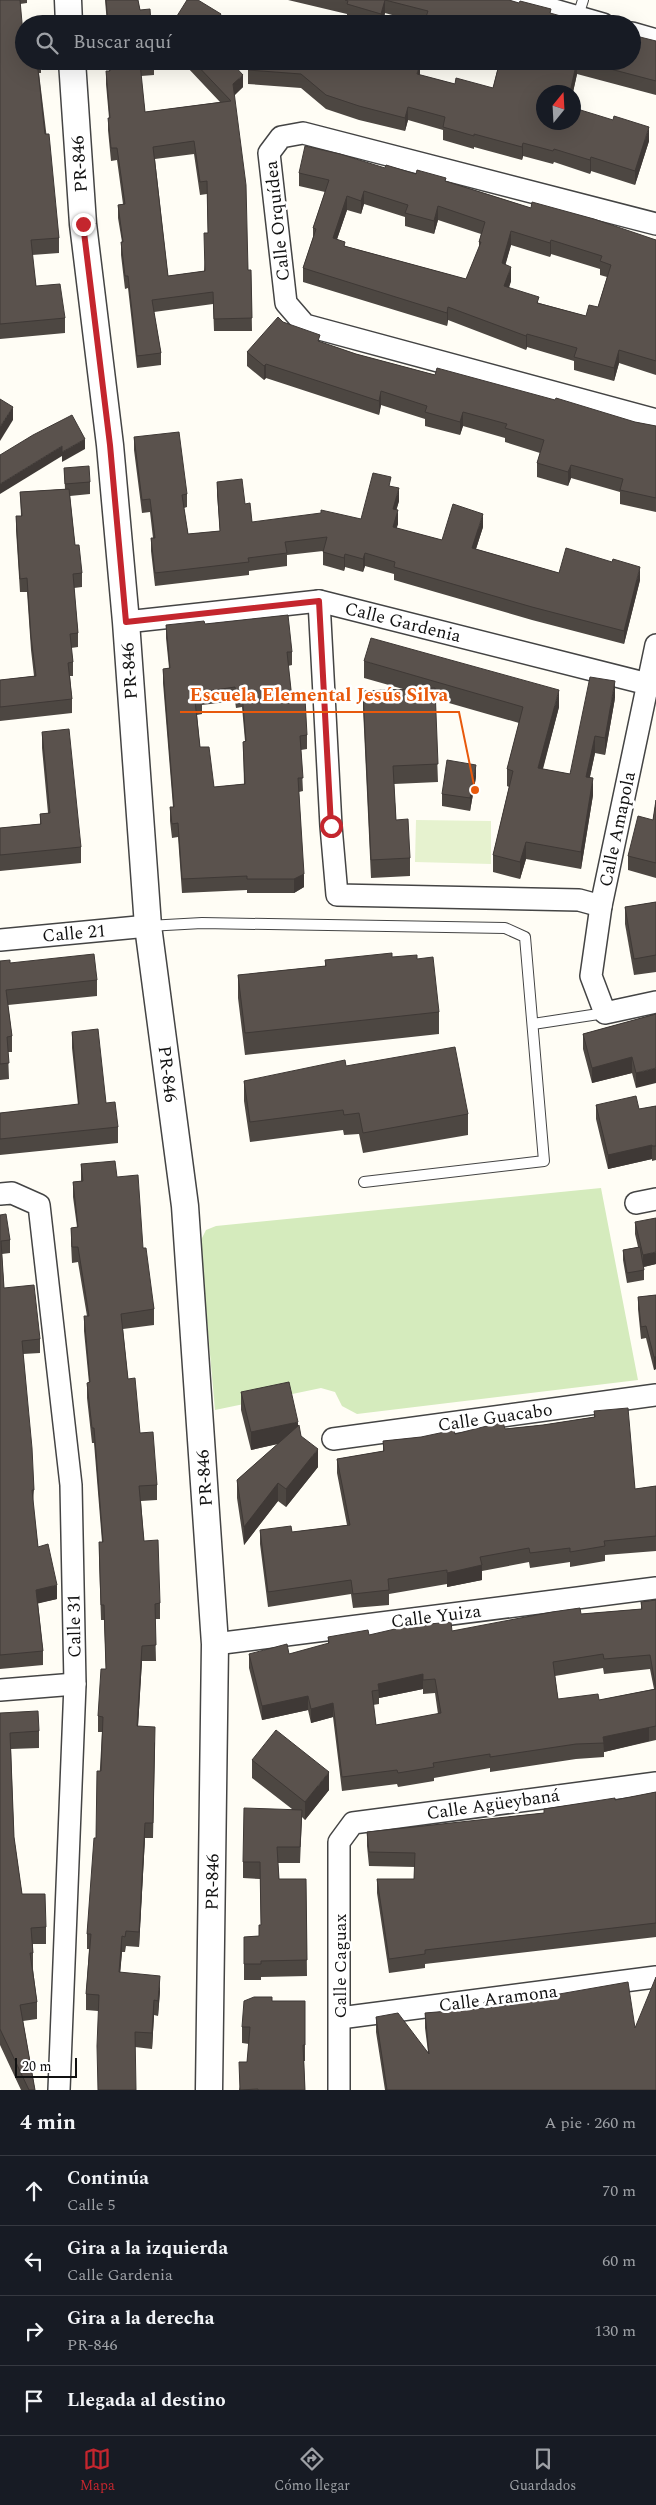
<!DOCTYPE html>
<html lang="es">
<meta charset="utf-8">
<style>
:root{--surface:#171b24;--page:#242831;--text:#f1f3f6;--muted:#9ea1a6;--line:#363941;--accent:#c4262e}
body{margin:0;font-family:Spectral,serif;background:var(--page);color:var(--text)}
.compass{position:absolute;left:536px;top:85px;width:45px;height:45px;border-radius:50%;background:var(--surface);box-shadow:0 5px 20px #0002;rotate:18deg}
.scale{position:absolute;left:15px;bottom:12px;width:62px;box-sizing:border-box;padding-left:5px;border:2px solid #111;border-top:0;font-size:14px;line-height:18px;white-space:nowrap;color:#111;-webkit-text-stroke:4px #fff;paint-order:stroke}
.stop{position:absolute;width:15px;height:15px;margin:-11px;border:4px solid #c4262e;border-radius:50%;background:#fff}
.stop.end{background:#c4262e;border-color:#fff;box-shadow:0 1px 5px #0008}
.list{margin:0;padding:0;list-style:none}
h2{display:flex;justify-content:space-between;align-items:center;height:65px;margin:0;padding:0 20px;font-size:21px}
h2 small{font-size:16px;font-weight:400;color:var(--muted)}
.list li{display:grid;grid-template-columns:32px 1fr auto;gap:15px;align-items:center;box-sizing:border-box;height:70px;padding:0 20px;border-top:1px solid var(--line)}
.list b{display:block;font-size:19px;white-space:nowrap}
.list p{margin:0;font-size:16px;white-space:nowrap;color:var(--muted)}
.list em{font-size:16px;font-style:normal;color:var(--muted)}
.icon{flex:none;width:28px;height:28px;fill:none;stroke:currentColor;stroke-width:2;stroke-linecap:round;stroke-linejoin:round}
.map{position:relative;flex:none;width:656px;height:2090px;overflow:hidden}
.search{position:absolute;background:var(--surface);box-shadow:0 5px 20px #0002;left:15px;right:15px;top:15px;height:55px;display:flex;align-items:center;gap:12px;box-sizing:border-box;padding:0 18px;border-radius:28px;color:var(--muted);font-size:19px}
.sheet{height:345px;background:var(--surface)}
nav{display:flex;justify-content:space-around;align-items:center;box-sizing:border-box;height:70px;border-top:1px solid var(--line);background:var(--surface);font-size:14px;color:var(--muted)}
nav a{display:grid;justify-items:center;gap:2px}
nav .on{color:var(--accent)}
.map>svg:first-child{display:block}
</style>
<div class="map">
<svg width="656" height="2090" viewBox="0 0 656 2090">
<rect width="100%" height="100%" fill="#fffdf5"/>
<!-- green -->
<path fill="#d5ebbd" d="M601,1188L638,1380L357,1414L342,1406L335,1392L321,1388L215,1410L200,1242L206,1230L216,1226Z"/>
<!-- pitch -->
<path fill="#e6f2cf" d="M416,820L491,821V864L415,862Z"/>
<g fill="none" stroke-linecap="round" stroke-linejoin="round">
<defs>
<g id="service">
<path d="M578,16L583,0"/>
<path d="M148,926L202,923L505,928L525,937L544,1161L364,1182"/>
<path d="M533,1024L605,1013"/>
</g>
<g id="minor">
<path d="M519,0L603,24"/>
<path d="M632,33L656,40"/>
<path d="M656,224L303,133L281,137L269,153L286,303L305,325L656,420"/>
<path d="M319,601L331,826L337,895L579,900L601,906"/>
<path d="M126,622L319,601L656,686"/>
<path d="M656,645L601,906L591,976L605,1013L656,1002"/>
<path d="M0,940L148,926"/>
<path d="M0,1194L12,1193L39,1205L71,1485L75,1684L59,2090"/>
<path d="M636,1203L656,1199"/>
<path d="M333,1439L656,1395"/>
<path d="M215,1644L656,1588"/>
<path d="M0,1690L75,1684"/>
<path d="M340,2018L656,1977"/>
<path d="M339,2090V1842L353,1823L656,1783"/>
</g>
<g id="tertiary">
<path d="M68,0L69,24"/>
<path d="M72,61L83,224L110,445L126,622L148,926L185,1206L215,1644L209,2090"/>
</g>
</defs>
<!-- service casing -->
<use href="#service" stroke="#444" stroke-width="12"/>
<!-- minor casing -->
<use href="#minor" stroke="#444" stroke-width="24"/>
<!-- tertiary casing -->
<use href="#tertiary" stroke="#444" stroke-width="29"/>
<!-- service -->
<use href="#service" stroke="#fff" stroke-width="10"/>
<!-- minor -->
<use href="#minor" stroke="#fff" stroke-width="21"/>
<!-- tertiary -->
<use href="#tertiary" stroke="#fff" stroke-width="26"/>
</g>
<!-- wall -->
<g fill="#4d4742" fill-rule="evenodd">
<path d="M0,0H27V3L20,4L24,61H41V73H39L59,238V253L32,255L36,286L65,318V333L0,339Z"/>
<path d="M105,0H138L140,10L151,24H107Z"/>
<path d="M288,0H509L551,14L589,24H424L385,13L382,24H367L347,18V14Z"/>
<path d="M177,16L221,24H177Z"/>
<path d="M656,41V95L577,74L573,92H544V122L649,141L635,185L591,171L590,174L554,162L553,164L523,156L522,160L474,147V149L443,140V130L408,120L405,131L359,120L326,109L301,88L248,84V70L337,65L420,75L455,84L493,88L498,67L479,61H632Z"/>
<path d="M108,61H154V75L141,76L145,112L220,102L187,67V61H230L243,87L234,95L248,270H251L252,331H214L213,304L154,312L161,353V365L137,368L128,288L125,289L121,255V242H122L118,218V205L123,204L117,160L111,161L108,130V118H109L106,84V71H109ZM194,154L200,195L207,194L208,233L204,271L168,276L155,159Z"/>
<path d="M385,168L446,181L531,208L656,240V375L619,363L614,381L574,370V361L527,347L526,350L448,320L447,326L303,282V268L313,238V228L325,192L299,186V173ZM364,204L405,217V226L434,234L438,220L481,234L479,242V248L466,279L345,246L337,239L347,210L361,214ZM511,245L550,257L551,254L600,269V275L607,277L598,307L586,316L539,303L509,288L511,281L505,265Z"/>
<path d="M283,322L320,342L356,354L435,375L635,422L656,426V512L620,504V492L571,478L568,486L537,477V463L540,453L505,442V438L463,426L460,435L425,426V419L381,405L379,415L266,378L264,380L247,366V352Z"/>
<path d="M134,437L187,494V507L184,508L188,534L220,531L217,495V482L245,504L252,522L361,519L391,486L399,501L396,510L398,524L396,528L442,540L483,527L476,549L559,573L640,580L624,644L532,620L394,580V574L365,566L363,572L345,567L344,571L323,565V551L287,555V566L249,571V575L155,586L151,551V538H153L150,512L142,513L134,450Z"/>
<path d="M64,468L90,482V494L70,496L75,545L82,573V587L74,588L78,633V647L71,648L73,662V676H70L72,699V713L0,721V680L34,676L31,650L27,592H20L16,530V516H21L20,492L65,489Z"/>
<path d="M205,624L292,652V665L288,666L292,699L307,735V749L301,750L303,791L299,792L304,887L294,893H247V890L182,893L178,837L172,838L170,821V807H173L163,683V669L169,668L166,638V625ZM235,701L236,708L242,707L245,741L243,742L244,784L214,787L200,747L197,715L202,714V705Z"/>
<path d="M364,661L559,707L543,769L570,774L615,698L605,755L595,753L590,777L593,795L581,869L526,859L520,879L493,872V855L509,787L507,786V769L519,723L435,699L438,782L394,784L396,820L410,858V876L371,878L363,708V691L403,689L364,678Z"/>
<path d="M42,732L81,847V863L0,871V828L40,824V814L48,813L42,748Z"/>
<path d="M476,777L470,811L442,806V794Z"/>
<path d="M656,800V878L628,870V856L653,820Z"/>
<path d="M656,902V972L634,975L625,924V907Z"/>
<path d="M392,957L417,959L439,1012V1034L245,1055L238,998V975L325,966V960Z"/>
<path d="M0,961L97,980V996L8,1005L12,1036V1052H8L9,1079L0,1080Z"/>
<path d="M656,1014L636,1088L632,1073L592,1083L583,1049V1034Z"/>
<path d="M72,1032L106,1103L118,1127V1143L0,1155V1113L78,1105L72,1048Z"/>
<path d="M346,1066L468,1114V1135L363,1153L359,1134L344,1135L343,1130L250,1142L244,1101V1081Z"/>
<path d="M596,1105L639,1109L656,1106V1160L652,1161V1159L608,1169L596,1119Z"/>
<path d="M81,1164L117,1177L143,1248L154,1309V1325L123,1329L128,1379L140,1433L157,1485V1500L141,1501L144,1541L160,1603V1619H155L156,1661H142L138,1726L155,1743L153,1838H145L139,1947L126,1946L125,1952H122L120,1972L160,1991L158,2016L154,2015L152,2049L135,2047L98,2011L86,2010V1994L89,1949H87V1934L96,1838L102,1732H98V1716L106,1669L104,1620H101L99,1558V1542H102L94,1443H92L87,1398V1383H89L84,1331V1316H87L78,1262L72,1263L71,1243V1228L77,1227L73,1197V1182L81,1181Z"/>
<path d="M0,1215L10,1240V1253L2,1254L4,1288L40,1339V1353L23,1354L34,1490L33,1503L38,1547L57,1599L38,1603L43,1651V1665L0,1669Z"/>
<path d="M635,1222L656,1264L644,1267V1280L627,1283L623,1260V1250L638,1247L635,1234Z"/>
<path d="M656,1295V1369L654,1370L646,1338L641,1339L638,1309V1297Z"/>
<path d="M241,1392L298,1426L301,1436L318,1467L286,1507L278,1501L244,1545L237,1498V1480L278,1444L251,1450L241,1410Z"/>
<path d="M594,1411L635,1489L656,1486V1551L605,1555V1561L570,1567V1562L530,1568L529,1562L482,1571V1580L447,1587V1584L389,1594V1605L353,1608L351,1594L268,1607L260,1544V1530L292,1532L347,1525L337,1473V1459L383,1451V1441L543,1425L594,1417Z"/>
<path d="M656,1600V1740L604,1752V1757L576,1759L490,1772V1768L434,1778V1781L398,1787L397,1784L342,1791L333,1717L311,1723L308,1710L262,1720L249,1668V1654H289L328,1644V1637L452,1631L581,1614L641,1609V1602ZM603,1668L604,1674L650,1669L654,1689L599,1700L558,1699L555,1676ZM423,1689V1694L435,1693L438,1714L376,1725L373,1705L379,1704V1698Z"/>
<path d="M0,1713L39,1731V1748L11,1749L14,1837L22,1894L46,1927V1944H33V1969L37,2002V2019L23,2021L35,2090H21L0,2045Z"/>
<path d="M252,1760L329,1790L305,1820L302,1817L300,1863H278L279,1879H306L307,1976L261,1977V1980H244V1937L259,1936L261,1925L260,1879L243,1878V1862L292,1809L252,1778Z"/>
<path d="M656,1792V1937L425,1964V1968L389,1973L377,1893V1879H414L415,1867L369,1866L367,1846V1832L544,1813V1809L615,1800Z"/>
<path d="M272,2001H305V2061H304L305,2090H239L247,2062L249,2044L242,2043V2027Z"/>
<path d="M484,2002L502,2004L635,2028L656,2090H385L376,2032V2017L428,2052L425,2028V2013L484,2008Z"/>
</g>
<!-- shaded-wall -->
<g fill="#3f3936">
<path d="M385,0V13L382,24H381V14Z"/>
<path d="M221,14V24H215Z"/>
<path d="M577,61V74L573,92H570Z"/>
<path d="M420,63V76L417,74Z"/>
<path d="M243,75V87L233,97V84Z"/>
<path d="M408,107V120L405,131V118Z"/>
<path d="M649,127V141L635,185V171Z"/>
<path d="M523,143V156L522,160V147Z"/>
<path d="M591,157V171L590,174V160Z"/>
<path d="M364,191V204L361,214V201Z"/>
<path d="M347,196V210L333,251V238Z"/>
<path d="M438,206V220L434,234V221Z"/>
<path d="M511,231V245L502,277V263Z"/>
<path d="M551,240V254L550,257V243Z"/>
<path d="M511,267V281L504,299V286Z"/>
<path d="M448,307V320L447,326V313Z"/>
<path d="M527,334V347L526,350V336Z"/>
<path d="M619,350V363L614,381V368Z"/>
<path d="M266,364V378L264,380V366Z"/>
<path d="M381,391V405L379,415V401Z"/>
<path d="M13,407V420L0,441V427Z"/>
<path d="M463,412V426L460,435V422Z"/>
<path d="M85,439V449L62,462V452Z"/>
<path d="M62,446V456L0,494V484Z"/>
<path d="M571,465V478L568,486V472Z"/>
<path d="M399,488V501L393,522V509Z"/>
<path d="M398,510V524L393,540V527Z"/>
<path d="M483,514V527L472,561V548Z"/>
<path d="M365,553V566L363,572V559Z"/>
<path d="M345,554V567L344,571V558Z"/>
<path d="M640,567V580L624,644V631Z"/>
<path d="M615,681V698L605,755V738Z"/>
<path d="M559,690V707L538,786V768Z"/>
<path d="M595,736V753L586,794V777Z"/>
<path d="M476,765V777L470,811V798Z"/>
<path d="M593,778V795L581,869V852Z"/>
<path d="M526,842V859L520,879V862Z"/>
<path d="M304,874V887L294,893V879Z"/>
<path d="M632,1057V1073L592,1083V1068Z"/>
<path d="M656,1068V1083L636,1088V1073Z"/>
<path d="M652,1145V1159L608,1169V1155Z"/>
<path d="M656,1252V1264L643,1267V1255Z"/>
<path d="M654,1357H656V1369L654,1370Z"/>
<path d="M298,1422V1439L251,1450V1432Z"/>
<path d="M318,1449V1467L286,1507V1489Z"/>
<path d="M278,1483V1501L244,1545V1527Z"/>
<path d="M482,1565V1580L447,1587V1573Z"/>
<path d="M57,1585V1599L36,1604V1590Z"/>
<path d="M142,1646V1661L137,1742V1726Z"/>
<path d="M423,1674V1689L379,1698L378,1684Z"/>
<path d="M308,1696V1710L262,1720V1706Z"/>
<path d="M333,1703V1717L311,1723V1709Z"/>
<path d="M649,1727V1741L604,1752L603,1737Z"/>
<path d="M329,1772V1790L305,1820V1802Z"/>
<path d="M145,1823V1838L139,1947V1932Z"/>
<path d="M122,1936V1952L119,1987V1972Z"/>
<path d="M160,1976V1991L158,2016V2001Z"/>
<path d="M154,2000V2015L152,2049V2033Z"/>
</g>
<!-- building -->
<g fill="#5a524d" stroke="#3f3936" fill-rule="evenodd">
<path d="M0,0H20L23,34H24V61H37L45,134H49L59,238L31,240L36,286L60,284L65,318L0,324Z"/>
<path d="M106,0H138L140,10L150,9L151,24H108Z"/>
<path d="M187,0H198L221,14L215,24H191L177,16Z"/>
<path d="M345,0H385L381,14L347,4L348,1Z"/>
<path d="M385,0H509L519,3L520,1L551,9L550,13L589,24H426L424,23L428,11Z"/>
<path d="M252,21L284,24H251Z"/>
<path d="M632,35L656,41V81L580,61H632Z"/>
<path d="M109,61H154V62L140,63L145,112L231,101L193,61H230L243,75L233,84L246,185L248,270H251L252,318L214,319L213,292L152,300L161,353L137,356L128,276H125L121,242H123L118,205L125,204L117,148H111L108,118H110L106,71H110ZM194,141L200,182L207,181L208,233H204L205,271L168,276L153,147Z"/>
<path d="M249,61H332L337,65L338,61H414L420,63L417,74L455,84L456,78L493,88L500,61H577L570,92H544V122H574V108L613,120L614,116L649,127L635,171L591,157L590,160L554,149L553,151L523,143L522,147L474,134V136L443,127L445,117L408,107L405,118L359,106L326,95L301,74L248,70Z"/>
<path d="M305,146L340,154L385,168L386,165L416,174L417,170L446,178L445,181L531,208L532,202L594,219L656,240V361L619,350L614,368L574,357L577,348L527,334L526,336L448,307L447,313L303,268L316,229L313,228L329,180L299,173ZM364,191L408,205L405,213L434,221L438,206L485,222L479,242H481L466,279L344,246L345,242L333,238L347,196L361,201ZM511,231L550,243L551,240L602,256L600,261L611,265L598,307L589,305L586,316L537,303L539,297L504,286L511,267L502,263Z"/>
<path d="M278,317L283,322L320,335L318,341L356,354L435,375L437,368L555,400L556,398L635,422L656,426V498L620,490L623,479L571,465L568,472L537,463L544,440L505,428L507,424L463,412L460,422L425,412L427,406L381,391L379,401L266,364L264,366L247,352Z"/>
<path d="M0,399L13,407L0,427Z"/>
<path d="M72,415L85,439L62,452V446L0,484V455L33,435Z"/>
<path d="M179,432L187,494L182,495L188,534L220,531L217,482L242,479L245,504L250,503L252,522L321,513V510L361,519L373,473L391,477L389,486L399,488L393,509L398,510L393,527L442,540L453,504L483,514L472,548L559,573L566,548L612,562L613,559L640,567L624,631L532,607L394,567L395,562L365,553L363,559L345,554L344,558L323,552L327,537L285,542L287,553L248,558L249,562L155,573L151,538H155L150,499L142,500L134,437Z"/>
<path d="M89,466L90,482L65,484L64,468Z"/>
<path d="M69,489L75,545H79L82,573L73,574L78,633L70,634L73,662L68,663L72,699L0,707V680L36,676L31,637L27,578L20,579L16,516H22L20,492Z"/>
<path d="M288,615L292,652H287L292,699L305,698L307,735L300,736L303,778H298L304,874L294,879H247V876L182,879L178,823L172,824L170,807H174L163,669L170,668L166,625L204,621L205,624ZM235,687L236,694L242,693L246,741L243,742L245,784L214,787L209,747H200L195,701L202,700L201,692Z"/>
<path d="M371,638L559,690L538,768L570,774L590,677L615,681L605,738L595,736L586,777L593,778L581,852L526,842L520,862L493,855L513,771L507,769L523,707L364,661Z"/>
<path d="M435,688L438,764L393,766L396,820L408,819L410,858L371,860L363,691Z"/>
<path d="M69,729L81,847L0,855V828L41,824L40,814L50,813L42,732Z"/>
<path d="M447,760L476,765L470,798L442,794Z"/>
<path d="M656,800V863L628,856L638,816L653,820Z"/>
<path d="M656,902V955L634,959L625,907Z"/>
<path d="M392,953V957L417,955V959L433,957L439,1012L245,1033L238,975L326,966L325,960Z"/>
<path d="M94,954L97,980L6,990L12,1036L7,1037L9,1063L0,1064V961L10,960V963Z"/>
<path d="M656,1014V1068L636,1073L632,1057L592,1068L583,1034Z"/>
<path d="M98,1029L106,1103L115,1102L118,1127L0,1139V1113L79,1104L72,1032Z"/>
<path d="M455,1047L468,1114L363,1133L359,1113L344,1115L343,1110L250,1122L244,1081L345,1060L346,1066Z"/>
<path d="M636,1096L639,1109L656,1106V1146H652V1145L608,1155L596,1105Z"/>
<path d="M115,1161L117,1177L138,1175L143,1248H146L154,1309L121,1314L128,1379L135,1378L140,1433L153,1432L157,1485L139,1486L144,1541L158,1540L160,1603L155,1604L156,1645L142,1646L137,1726L155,1727L153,1823H145L139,1932L126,1931L125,1937L122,1936L119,1972L160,1976L158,2001L154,2000L152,2033L135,2032L136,2090H98L97,2046L99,1995L86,1994L91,1934H87L94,1838H96L97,1771H101L103,1717L98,1716L101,1669H106L104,1605H101L99,1542H103L94,1428H92L87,1383L90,1382L84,1316H89L78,1247H72L71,1228L78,1227L73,1182L83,1181L81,1164Z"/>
<path d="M6,1214L10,1240L1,1241L4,1288L34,1285L40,1339L22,1341L32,1448L34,1490H32L38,1547L48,1544L57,1585L36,1590L43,1651L0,1655V1215Z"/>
<path d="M656,1218V1252L643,1255L635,1222Z"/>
<path d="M640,1247L644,1270L627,1273L623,1250Z"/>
<path d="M656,1295V1357H654L646,1326L641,1327L638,1297Z"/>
<path d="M289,1382L298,1422L251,1432L241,1392Z"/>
<path d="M628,1408L635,1489L656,1486V1536L604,1541L605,1546L570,1552V1548L530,1553L529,1548L480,1557L482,1565L447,1573V1570L388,1579L389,1590L353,1594L351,1580L268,1592L260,1530L291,1526L292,1532L350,1525L337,1459L384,1451L383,1441L421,1437L454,1430L455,1434L503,1422L505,1429L543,1425L595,1417L594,1411Z"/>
<path d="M299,1425L301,1436L318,1449L286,1489L278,1483L244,1527L237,1480Z"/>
<path d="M656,1600V1726L603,1737L604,1743L576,1744L490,1757V1754L433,1763L434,1767L398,1773L397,1770L342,1777L333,1703L311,1709L308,1696L262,1706L249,1654L287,1644L289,1654L329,1643L328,1637L368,1630L369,1635L408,1626L451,1622L452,1631L552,1612L580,1608L581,1614L642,1609L641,1602ZM603,1654L604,1659L650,1655L656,1689L599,1700L598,1694L558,1699L553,1662ZM423,1674V1680L435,1679L441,1713L376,1725L372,1691L379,1690L378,1684Z"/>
<path d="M38,1711L39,1731L10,1733L14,1837L22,1894H45L46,1927L31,1928L33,1953H30L37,2002L20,2005L35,2090H29L0,2029V1713Z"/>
<path d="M276,1730L329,1772L305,1802L252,1760Z"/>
<path d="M656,1792V1923L425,1950V1954L389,1959L377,1879H414L415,1853L369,1852L367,1832L544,1813V1809L615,1798V1800Z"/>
<path d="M244,1808L302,1810L300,1847H277L279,1879H306L307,1960L261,1961V1964H244V1937L259,1936V1925H261L260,1862H243Z"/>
<path d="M656,1977V2090H387L376,2017L398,2013L429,2054L425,2013L485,2008L484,2002L502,2001V2004L628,1982L635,2028Z"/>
<path d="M254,1997H272V2001H305V2045H303L305,2090H258V2089L240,2090L239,2062H247L250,2027H242L244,2001Z"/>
</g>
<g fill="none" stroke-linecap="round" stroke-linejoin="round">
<!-- route -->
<path stroke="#c4262e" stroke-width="6" d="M83,224L110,445L126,622L319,601L331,826"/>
</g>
<g text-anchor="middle" stroke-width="5" stroke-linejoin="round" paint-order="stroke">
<!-- street labels -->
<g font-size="18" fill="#111" stroke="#fff">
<text transform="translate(79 164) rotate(-94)" y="6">PR-846</text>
<text transform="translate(277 221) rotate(-96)" y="6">Calle Orquídea</text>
<text transform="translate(403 622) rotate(14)" y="6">Calle Gardenia</text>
<text transform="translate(129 671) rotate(-94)" y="6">PR-846</text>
<text transform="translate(617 829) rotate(-78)" y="6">Calle Amapola</text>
<text transform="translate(74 933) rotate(-5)" y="6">Calle 21</text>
<text transform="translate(168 1074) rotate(83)" y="6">PR-846</text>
<text transform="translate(495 1417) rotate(-8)" y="6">Calle Guacabo</text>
<text transform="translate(204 1478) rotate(-94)" y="6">PR-846</text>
<text transform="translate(436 1616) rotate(-7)" y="6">Calle Yuiza</text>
<text transform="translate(74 1626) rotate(-91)" y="6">Calle 31</text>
<text transform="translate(493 1804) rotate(-8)" y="6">Calle Agüeybaná</text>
<text transform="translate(212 1882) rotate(-89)" y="6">PR-846</text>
<text transform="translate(340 1966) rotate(-90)" y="6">Calle Caguax</text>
<text transform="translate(498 1998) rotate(-7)" y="6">Calle Aramona</text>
</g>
</g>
<!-- callouts -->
<path fill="none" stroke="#e8590c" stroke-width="2" d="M475 790L459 712H180"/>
<circle fill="#e8590c" stroke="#fff" stroke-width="2" cx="475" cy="790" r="5"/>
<g font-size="19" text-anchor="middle" font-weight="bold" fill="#e8590c" stroke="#fff" stroke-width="5" stroke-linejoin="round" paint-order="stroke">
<text x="319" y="701">Escuela Elemental Jesús Silva</text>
</g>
</svg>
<svg class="compass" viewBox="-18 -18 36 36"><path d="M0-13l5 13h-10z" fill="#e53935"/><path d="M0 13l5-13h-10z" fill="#9ea1a6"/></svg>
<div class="scale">20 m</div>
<div class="stop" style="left:331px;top:826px"></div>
<div class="stop end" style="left:83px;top:224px"></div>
<div class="search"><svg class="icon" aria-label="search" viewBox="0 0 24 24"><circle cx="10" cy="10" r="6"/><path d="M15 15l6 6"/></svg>Buscar aquí</div>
</div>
<section class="sheet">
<h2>4 min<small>A pie · 260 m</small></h2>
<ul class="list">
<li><svg class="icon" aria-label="ahead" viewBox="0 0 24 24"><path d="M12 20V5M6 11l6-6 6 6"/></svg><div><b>Continúa</b><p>Calle 5</p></div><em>70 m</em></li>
<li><svg class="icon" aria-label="left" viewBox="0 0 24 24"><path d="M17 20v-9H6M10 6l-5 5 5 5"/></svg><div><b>Gira a la izquierda</b><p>Calle Gardenia</p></div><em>60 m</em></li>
<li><svg class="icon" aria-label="right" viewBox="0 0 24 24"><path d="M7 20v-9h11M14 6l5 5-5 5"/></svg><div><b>Gira a la derecha</b><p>PR-846</p></div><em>130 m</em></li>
<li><svg class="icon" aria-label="arrive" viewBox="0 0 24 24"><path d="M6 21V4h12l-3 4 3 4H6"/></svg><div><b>Llegada al destino</b></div></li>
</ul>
</section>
<nav>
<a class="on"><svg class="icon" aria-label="map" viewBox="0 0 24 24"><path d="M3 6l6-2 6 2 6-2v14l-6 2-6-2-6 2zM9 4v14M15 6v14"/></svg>Mapa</a>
<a><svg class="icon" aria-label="directions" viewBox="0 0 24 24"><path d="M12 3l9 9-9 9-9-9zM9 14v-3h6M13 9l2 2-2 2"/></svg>Cómo llegar</a>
<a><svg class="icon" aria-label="saved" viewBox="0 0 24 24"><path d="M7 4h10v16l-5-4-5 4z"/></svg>Guardados</a>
</nav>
